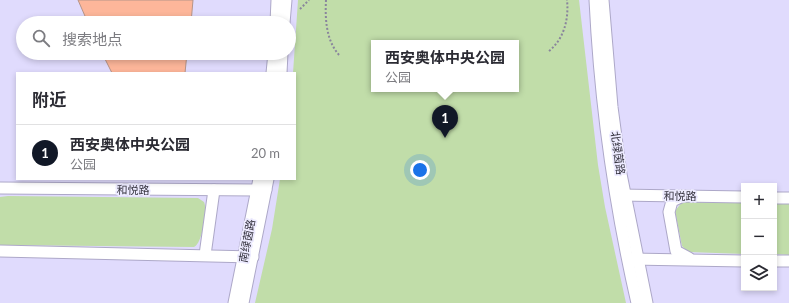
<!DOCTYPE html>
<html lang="zh">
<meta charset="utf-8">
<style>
:root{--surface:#fff;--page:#f7f7f7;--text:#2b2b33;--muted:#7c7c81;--line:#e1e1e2;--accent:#111827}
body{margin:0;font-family:Lato,"Noto Sans SC",sans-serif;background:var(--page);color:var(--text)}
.controls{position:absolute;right:12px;bottom:12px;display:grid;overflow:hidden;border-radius:0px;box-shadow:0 2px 6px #0003}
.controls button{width:36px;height:36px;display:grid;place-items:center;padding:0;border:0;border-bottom:1px solid var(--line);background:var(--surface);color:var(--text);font:20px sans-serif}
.you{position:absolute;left:420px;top:170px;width:14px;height:14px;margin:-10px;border:3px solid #fff;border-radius:50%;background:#1a73e8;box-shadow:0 0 0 6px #1a73e833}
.badge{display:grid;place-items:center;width:26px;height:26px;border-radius:50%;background:var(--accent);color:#fff;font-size:13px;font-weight:700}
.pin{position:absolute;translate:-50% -33px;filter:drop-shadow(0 1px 2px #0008)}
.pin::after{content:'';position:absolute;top:21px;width:14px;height:12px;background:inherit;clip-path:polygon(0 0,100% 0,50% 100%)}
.popup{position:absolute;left:371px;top:40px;width:148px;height:52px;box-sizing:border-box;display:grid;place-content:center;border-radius:0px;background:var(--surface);filter:drop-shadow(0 1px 3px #0005);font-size:13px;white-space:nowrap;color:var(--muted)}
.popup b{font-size:15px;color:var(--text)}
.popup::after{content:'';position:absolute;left:50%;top:100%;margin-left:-8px;border:8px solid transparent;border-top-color:var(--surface)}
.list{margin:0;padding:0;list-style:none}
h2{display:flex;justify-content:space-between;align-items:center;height:52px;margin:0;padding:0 16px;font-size:17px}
h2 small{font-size:13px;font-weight:400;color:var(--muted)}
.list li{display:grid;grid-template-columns:26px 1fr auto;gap:12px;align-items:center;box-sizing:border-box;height:56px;padding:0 16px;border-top:1px solid var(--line)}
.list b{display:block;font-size:15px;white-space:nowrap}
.list p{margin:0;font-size:13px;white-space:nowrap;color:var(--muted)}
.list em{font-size:13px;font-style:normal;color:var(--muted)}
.icon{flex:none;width:22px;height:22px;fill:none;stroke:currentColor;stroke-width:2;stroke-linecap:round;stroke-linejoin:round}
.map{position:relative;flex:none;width:789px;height:303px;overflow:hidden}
.search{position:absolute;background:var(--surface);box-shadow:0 2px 6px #0003;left:16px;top:16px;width:280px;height:44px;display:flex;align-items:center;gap:10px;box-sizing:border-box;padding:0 14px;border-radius:22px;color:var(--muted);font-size:15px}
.panel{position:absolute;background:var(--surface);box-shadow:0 2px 6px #0003;left:16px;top:72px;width:280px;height:108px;border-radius:0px}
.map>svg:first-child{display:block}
</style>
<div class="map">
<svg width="789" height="303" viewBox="0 0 789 303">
<rect width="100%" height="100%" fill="#e0dbfd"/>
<!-- green -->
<g fill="#c1dda9" fill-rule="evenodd">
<path d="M298,0H579L598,165L605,207L626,303H255L272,229L280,179H295V73H293ZM374,43H516V89H374Z"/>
<path d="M8,196L198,198L204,202C208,210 202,244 194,247L0,245V197Z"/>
<path d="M682,202L744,203V254L688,252L682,246L675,211Z"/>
<path d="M774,204H789V255L774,254Z"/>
</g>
<!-- building -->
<g fill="#fdb69a" stroke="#b69487">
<path d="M78,0H193L191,23H88Z"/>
<path d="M102,53H187L185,73H112Z"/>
</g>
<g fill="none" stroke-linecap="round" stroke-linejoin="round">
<defs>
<g id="tertiary">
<path d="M595,0C600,102 614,203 637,303"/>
<path d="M603,0L612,107L621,174L647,303"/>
<path d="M276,23L277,0"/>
<path d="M284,23L286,0"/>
<path d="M272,73L274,53"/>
<path d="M281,73L282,53"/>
<path d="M0,188L266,190"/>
<path d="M619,195L744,197"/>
<path d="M683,196L672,201L669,212L676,251L689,258"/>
<path d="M774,198H789"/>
<path d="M0,251L253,257"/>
<path d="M205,255L214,190"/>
<path d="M631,259L744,261"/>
<path d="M774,261H789"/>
<path d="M234,303L259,179"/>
<path d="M243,303L268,179"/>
</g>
</defs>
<!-- tertiary casing -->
<use href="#tertiary" stroke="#ada8c8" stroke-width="13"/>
<!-- path -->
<g stroke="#89859c" stroke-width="2" stroke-dasharray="2 2" stroke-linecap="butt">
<path d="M326,0C325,19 326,40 339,55"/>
<path d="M300,9L309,0"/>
<path d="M549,51C564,39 569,19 567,0"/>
</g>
<!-- tertiary -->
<use href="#tertiary" stroke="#fff" stroke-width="11"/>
</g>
<g text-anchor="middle" stroke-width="3.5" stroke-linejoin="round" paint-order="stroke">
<!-- street labels -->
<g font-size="11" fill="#35333f" stroke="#edebff">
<text transform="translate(618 153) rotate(82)" y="4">北绿茵路</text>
<text transform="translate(133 190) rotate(1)" y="4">和悦路</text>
<text transform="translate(680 196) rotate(1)" y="4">和悦路</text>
<text transform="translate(247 241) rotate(-79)" y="4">南绿茵路</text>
</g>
</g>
</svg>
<div class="controls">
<button>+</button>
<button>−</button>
<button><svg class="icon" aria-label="layers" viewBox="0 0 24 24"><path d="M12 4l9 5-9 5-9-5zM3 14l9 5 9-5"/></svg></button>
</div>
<div class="you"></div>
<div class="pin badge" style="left:445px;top:138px">1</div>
<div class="popup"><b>西安奥体中央公园</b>公园</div>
<div class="search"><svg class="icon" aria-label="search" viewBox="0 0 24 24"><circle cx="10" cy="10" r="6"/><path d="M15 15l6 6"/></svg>搜索地点</div>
<section class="panel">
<h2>附近<small></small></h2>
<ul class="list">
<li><span class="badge">1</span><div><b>西安奥体中央公园</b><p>公园</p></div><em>20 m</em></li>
</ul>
</section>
</div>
